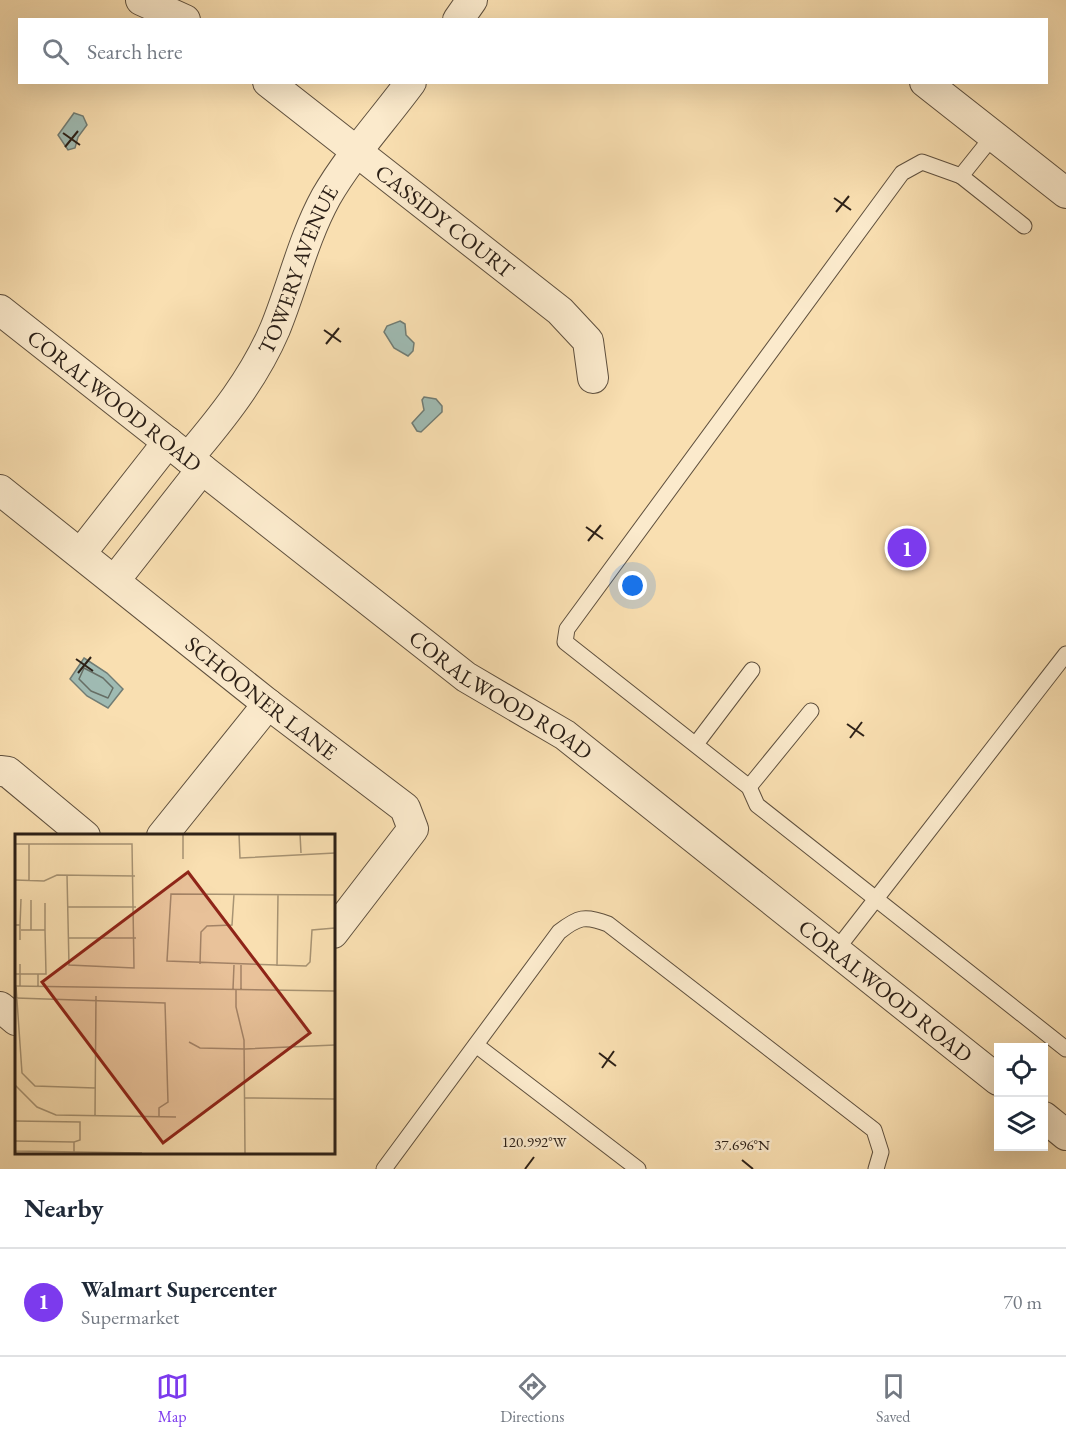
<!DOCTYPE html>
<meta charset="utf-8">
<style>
:root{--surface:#fff;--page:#f2f2f3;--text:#1f2937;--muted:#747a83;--line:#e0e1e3;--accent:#7c3aed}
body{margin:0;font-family:"EB Garamond",serif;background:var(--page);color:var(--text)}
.controls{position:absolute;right:18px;bottom:18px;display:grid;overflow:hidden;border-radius:0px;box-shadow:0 6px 24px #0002}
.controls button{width:54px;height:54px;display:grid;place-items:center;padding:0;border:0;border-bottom:2px solid var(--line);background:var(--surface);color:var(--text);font:30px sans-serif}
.you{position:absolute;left:633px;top:586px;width:21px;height:21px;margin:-15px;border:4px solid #fff;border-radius:50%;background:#1a73e8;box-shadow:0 0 0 9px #1a73e833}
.badge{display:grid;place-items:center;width:39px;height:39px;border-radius:50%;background:var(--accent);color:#fff;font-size:20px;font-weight:700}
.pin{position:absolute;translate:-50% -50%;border:3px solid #fff;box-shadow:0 2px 6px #0006}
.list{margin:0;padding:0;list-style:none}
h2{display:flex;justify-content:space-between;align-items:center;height:78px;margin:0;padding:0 24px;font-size:26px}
h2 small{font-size:20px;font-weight:400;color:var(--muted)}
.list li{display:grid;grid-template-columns:39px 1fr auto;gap:18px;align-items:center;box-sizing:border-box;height:108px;padding:0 24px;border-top:2px solid var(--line)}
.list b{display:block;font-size:22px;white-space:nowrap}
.list p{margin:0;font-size:20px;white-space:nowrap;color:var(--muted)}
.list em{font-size:20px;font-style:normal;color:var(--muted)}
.icon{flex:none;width:33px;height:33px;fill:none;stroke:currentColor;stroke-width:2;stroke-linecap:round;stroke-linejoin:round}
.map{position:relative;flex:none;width:1066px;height:1169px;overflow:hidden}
.search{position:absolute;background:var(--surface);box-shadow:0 6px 24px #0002;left:18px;right:18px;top:18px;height:66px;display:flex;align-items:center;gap:15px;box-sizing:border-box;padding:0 21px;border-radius:0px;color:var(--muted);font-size:22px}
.sheet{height:186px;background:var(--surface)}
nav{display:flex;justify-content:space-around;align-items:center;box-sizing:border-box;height:84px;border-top:2px solid var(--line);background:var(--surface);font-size:16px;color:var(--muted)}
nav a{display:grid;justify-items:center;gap:3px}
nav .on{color:var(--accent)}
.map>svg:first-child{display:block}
</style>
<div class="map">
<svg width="1066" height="1169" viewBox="0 0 1066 1169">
<rect width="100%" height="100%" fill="#f9dfb1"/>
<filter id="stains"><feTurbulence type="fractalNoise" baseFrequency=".00333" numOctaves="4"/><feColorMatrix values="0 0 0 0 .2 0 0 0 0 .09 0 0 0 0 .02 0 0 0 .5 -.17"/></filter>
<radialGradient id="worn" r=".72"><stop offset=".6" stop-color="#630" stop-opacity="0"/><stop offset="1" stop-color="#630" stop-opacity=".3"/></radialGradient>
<!-- water -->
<g fill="#9fbbb3" stroke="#717d75" stroke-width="1.5">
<path d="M74,113L83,116L87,125L78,137L75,148L68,150L58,135Z"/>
<path d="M400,321L405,324L406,335L414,343L413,351L408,356L394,348L384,332L387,326Z"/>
<path d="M424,397L436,399L442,406V412L421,432L417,431L412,423L424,410L422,400Z"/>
<path d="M84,658L107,673L123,689L108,708L87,696L70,679Z"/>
</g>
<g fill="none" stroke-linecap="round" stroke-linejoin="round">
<!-- shore -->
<path stroke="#666e65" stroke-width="1.5" d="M84,668L103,678L113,688L108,698L91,691L79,679Z"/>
<defs>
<g id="lane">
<path d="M993,136L961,176L922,162L902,173L567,629L565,642L749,787L757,805L1066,1049"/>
<path d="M961,176L1024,226"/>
<path d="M696,744L752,670"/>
<path d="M749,787L811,711"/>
<path d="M837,949L1066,654"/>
<path d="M476,1045L638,1169"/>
<path d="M384,1169L559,932C578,917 585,915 608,924L874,1130L881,1152L876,1169"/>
</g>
<g id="street">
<path d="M141,0L185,20"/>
<path d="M458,20L472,0"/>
<path id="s1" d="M268,82L560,311L588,341L593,378"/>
<path d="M925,82L1066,193"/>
<path id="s2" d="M0,310L466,677L565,735L998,1080"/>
<path id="s3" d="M188,458C222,418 254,378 275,329C293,285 303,239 326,197C349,157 383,120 411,82"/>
<path id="s4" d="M0,490L268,704L405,808L413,829L333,933"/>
<path d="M81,553L168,442"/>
<path d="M115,580L202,469"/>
<path d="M0,771L8,772L85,836"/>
<path d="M162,836L268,704"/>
<path d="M0,1007L16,1020"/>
<path d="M1044,1117L1066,1135"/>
</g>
</defs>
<!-- lane casing -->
<use href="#lane" stroke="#5f503e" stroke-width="17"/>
<!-- street casing -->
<use href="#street" stroke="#5f503e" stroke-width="32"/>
<!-- lane -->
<use href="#lane" stroke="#fbeacc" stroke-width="15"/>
<!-- street -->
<use href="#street" stroke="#fbeacc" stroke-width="30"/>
</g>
<!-- ticks -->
<path fill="none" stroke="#2c2017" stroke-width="2" d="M63,133L80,145M65,147L78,131M834,198L851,210M836,212L849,196M324,330L341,342M326,344L339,328M586,527L603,539M588,541L601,525M76,659L93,671M78,673L91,657M847,724L864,736M850,738L862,722M599,1053L616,1066M602,1068L614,1051M742,1160L753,1169M525,1169L534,1157"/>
<g text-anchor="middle" stroke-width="5" stroke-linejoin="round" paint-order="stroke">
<!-- street labels -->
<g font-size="22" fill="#2c2017" stroke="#fbeacc">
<text dy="8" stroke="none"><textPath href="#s1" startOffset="225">CASSIDY COURT</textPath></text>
<text dy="8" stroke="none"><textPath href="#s3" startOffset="220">TOWERY AVENUE</textPath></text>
<text dy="8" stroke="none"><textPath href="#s2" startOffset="146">CORALWOOD ROAD</textPath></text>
<text dy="8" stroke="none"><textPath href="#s2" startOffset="632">CORALWOOD ROAD</textPath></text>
<text dy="8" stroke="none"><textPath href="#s4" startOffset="334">SCHOONER LANE</textPath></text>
<text dy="8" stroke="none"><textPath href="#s2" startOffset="1118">CORALWOOD ROAD</textPath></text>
</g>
</g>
<!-- overview -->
<g transform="translate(15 834)">
<rect width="320" height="320" fill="#f9dfb1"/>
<path fill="none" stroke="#a79373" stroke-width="1.5" d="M224,0L225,24L320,19M285,0L286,19M0,10H117L119,134L54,131L52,41M168,25V0M0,46L29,47L42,41L120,42M14,46V10M320,61L156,60L152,127L291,132L295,128L297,96L320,94M30,69V96M52,73H121M0,91H5V106M5,91L6,65M6,96H30L31,140H23V153M16,96V66M53,104H121M185,130L186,98L192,92L217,91L219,60M262,132L263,61M0,140H23M0,152L320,157M1,152L7,239L20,252L80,254M5,152V130M218,155L219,131M221,155V173L229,206L230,319M226,155V131M1,164L150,169L153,268L144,274V283M174,208L185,214L230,215L320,211M0,251L22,273L41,281L161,283M230,264L320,265M80,282L81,162M0,287L65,288V306L59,308V318M0,307L59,308M0,313V317L127,319"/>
<path fill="#8f2418" fill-opacity="0.15" stroke="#8f2418" stroke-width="3" d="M173,38L295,199L148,309L27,148Z"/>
<rect width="320" height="320" fill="none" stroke="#2c2017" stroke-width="3"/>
</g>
<g font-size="15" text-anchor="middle" fill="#2c2017" stroke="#fbeacc" stroke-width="5" stroke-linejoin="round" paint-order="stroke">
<text x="534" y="1147">120.992°W</text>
<text x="742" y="1150">37.696°N</text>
</g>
<rect width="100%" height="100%" filter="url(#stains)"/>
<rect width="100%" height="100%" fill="url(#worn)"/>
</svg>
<div class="controls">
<button><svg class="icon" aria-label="locate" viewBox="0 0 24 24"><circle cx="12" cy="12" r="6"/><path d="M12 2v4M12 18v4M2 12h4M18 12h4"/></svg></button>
<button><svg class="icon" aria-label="layers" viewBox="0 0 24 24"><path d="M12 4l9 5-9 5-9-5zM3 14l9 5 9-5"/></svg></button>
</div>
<div class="you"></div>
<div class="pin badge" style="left:907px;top:548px">1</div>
<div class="search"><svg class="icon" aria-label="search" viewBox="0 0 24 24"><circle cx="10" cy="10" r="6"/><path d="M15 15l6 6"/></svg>Search here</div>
</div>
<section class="sheet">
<h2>Nearby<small></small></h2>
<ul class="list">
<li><span class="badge">1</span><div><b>Walmart Supercenter</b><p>Supermarket</p></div><em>70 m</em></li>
</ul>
</section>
<nav>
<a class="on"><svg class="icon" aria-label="map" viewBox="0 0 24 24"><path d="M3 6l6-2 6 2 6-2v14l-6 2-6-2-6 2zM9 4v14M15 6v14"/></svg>Map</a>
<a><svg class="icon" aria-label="directions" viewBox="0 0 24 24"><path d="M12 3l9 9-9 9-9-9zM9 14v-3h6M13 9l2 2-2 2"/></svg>Directions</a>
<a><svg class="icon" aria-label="saved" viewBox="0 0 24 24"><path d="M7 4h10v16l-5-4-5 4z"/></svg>Saved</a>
</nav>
